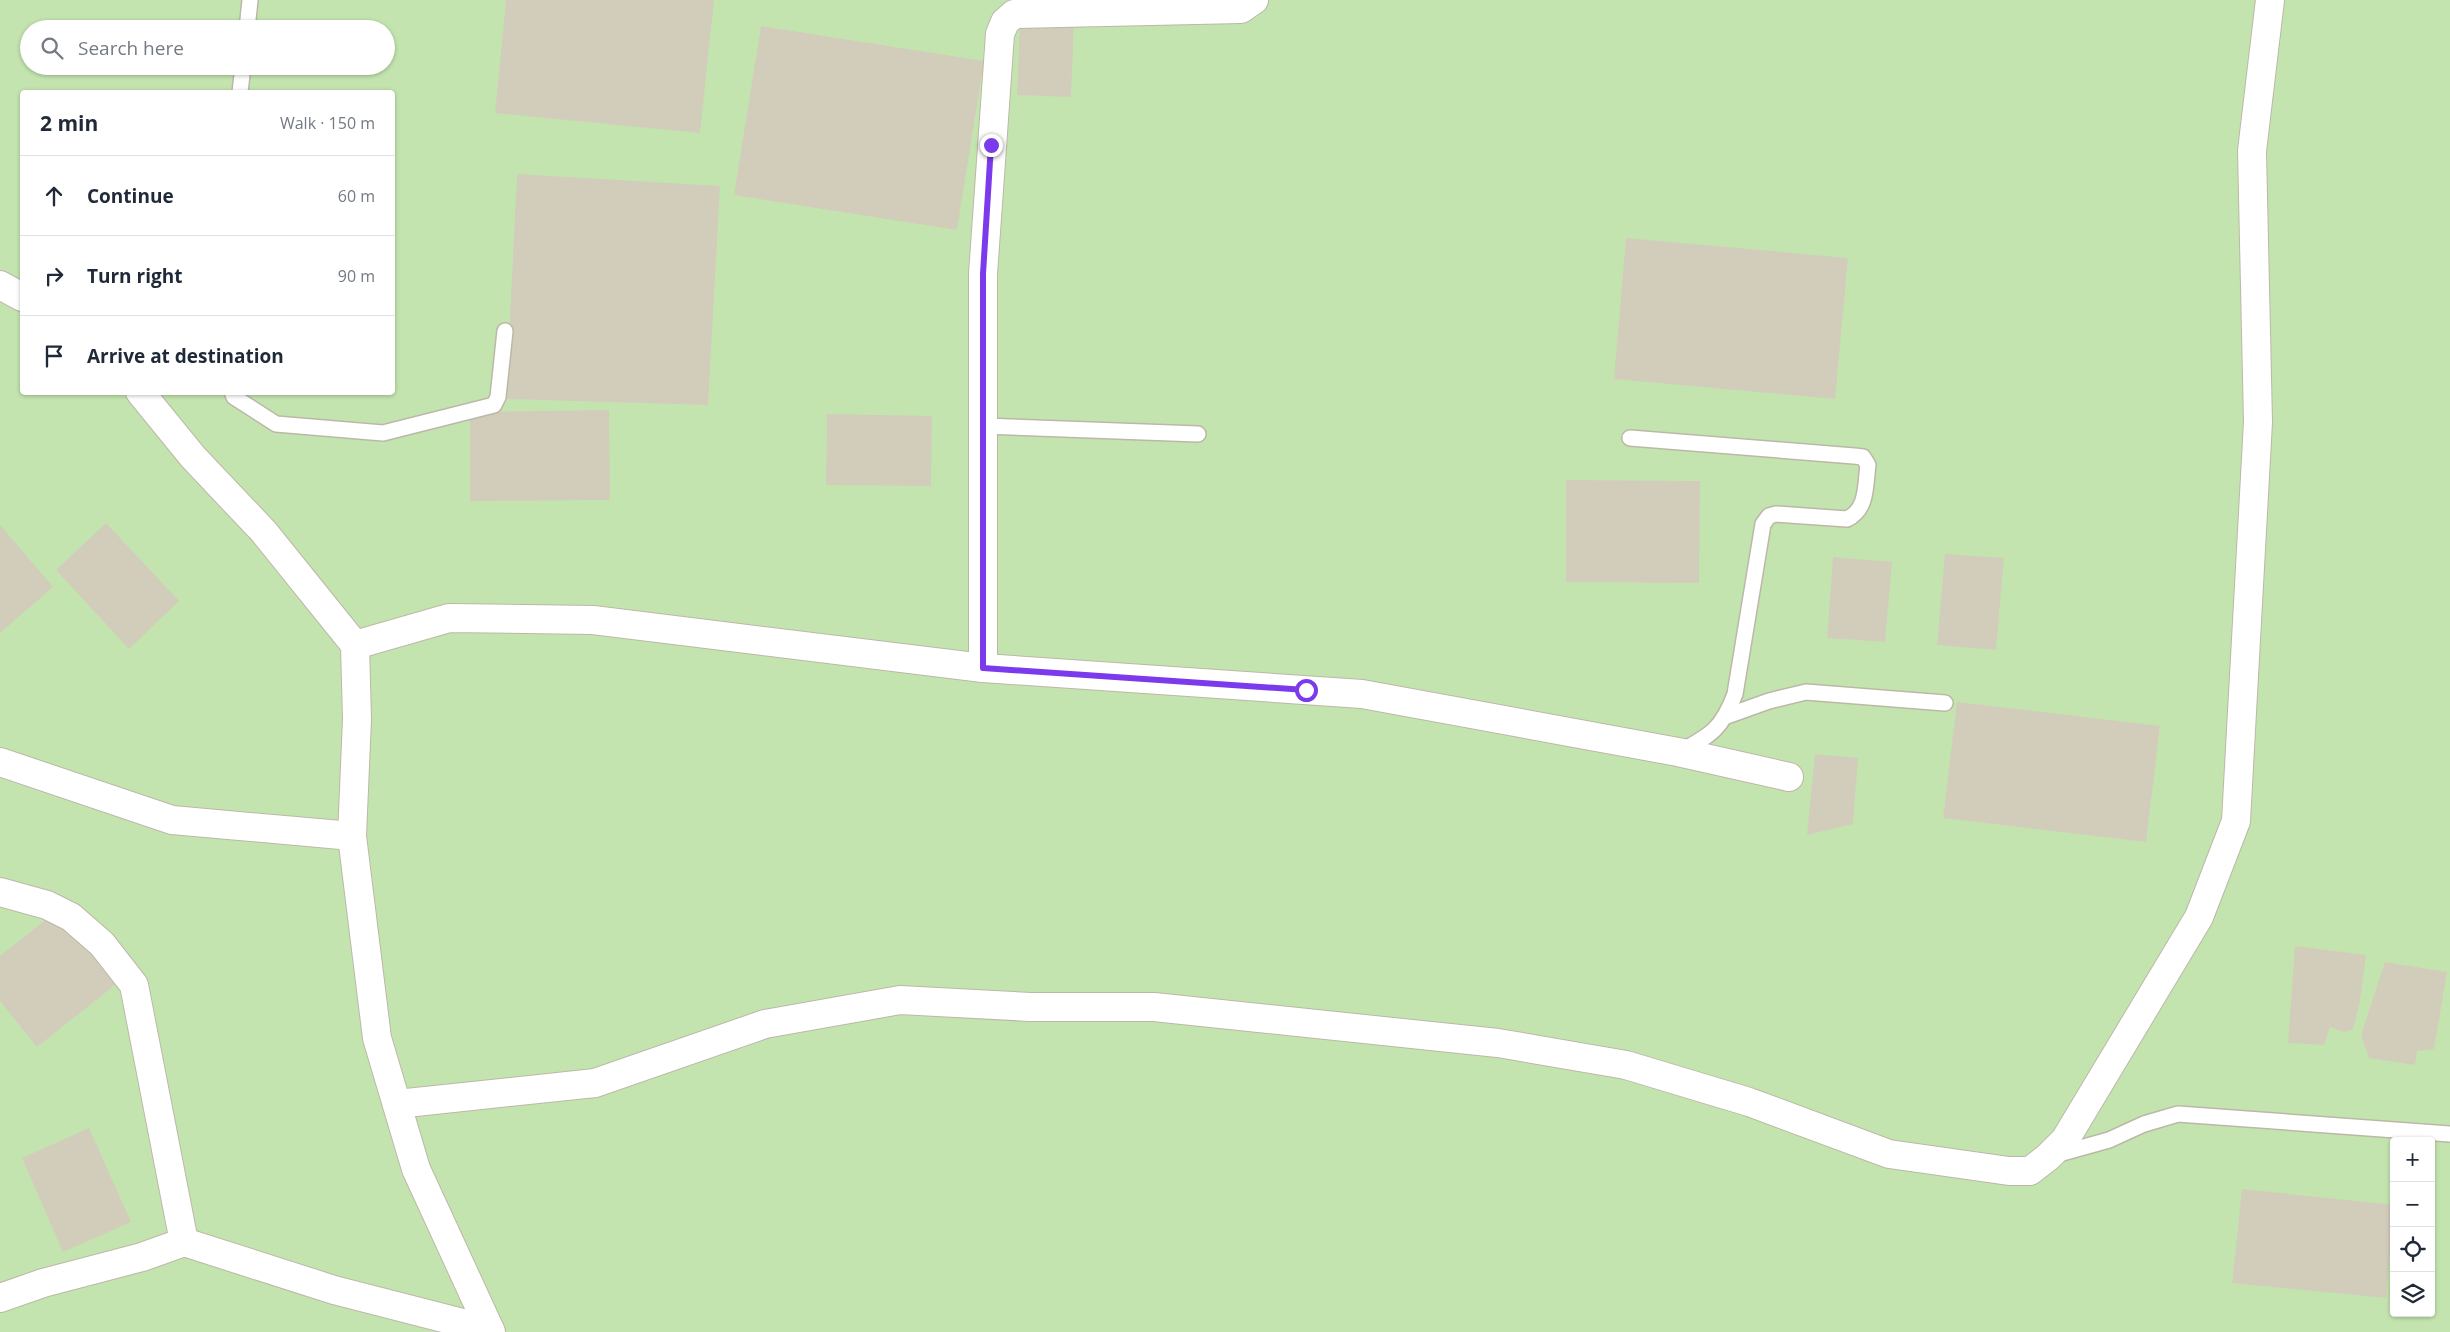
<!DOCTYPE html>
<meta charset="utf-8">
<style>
:root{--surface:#fff;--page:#f2f2f3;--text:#1f2937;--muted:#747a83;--line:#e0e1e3}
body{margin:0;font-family:"Open Sans",sans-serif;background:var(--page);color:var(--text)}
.controls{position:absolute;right:15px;bottom:15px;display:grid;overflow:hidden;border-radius:5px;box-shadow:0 1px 4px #0004}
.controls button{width:45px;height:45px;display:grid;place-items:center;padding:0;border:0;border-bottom:1px solid var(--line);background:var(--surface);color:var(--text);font:25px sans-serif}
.stop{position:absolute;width:15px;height:15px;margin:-11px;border:4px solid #7c3aed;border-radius:50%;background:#fff}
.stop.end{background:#7c3aed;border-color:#fff;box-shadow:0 1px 5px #0008}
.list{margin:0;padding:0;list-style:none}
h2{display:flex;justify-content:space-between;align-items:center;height:65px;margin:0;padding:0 20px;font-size:21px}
h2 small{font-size:16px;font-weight:400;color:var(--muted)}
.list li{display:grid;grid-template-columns:32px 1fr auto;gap:15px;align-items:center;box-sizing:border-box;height:80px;padding:0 20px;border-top:1px solid var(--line)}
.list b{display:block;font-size:19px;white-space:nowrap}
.list em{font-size:16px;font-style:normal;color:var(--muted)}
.icon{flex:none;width:28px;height:28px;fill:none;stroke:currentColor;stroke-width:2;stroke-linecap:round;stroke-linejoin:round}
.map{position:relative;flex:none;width:2450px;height:1332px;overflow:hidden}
.search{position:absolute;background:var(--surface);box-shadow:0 1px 4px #0004;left:20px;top:20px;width:375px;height:55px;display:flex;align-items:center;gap:12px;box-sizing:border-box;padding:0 18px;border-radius:28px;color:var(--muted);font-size:19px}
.panel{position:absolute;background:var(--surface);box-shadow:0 1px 4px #0004;left:20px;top:90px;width:375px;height:305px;border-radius:5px}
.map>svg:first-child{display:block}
</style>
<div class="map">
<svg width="2450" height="1332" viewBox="0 0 2450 1332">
<rect width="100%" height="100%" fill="#f1efe5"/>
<!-- green -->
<path fill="#c4e4af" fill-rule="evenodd" d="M0,0H2450V1332H0ZM29,29H386V66H29ZM22,92H392V392H22ZM2394,1141H2431V1313H2394Z"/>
<!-- building -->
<g fill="#d2cdbb">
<path d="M506,0H714L700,133L495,113Z"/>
<path d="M1020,17L1074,19L1071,97L1017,95Z"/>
<path d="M761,26L984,61L957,230L734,195Z"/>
<path d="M517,174L720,186L708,405L506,399Z"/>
<path d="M1626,238L1848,258L1835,399L1614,379Z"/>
<path d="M609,410L610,500L470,501V412Z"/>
<path d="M827,414L932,416L931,486L826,485Z"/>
<path d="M1566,480L1700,481L1699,583L1566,582Z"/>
<path d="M106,523L179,601L129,649L56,570Z"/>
<path d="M0,525L53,587L0,633Z"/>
<path d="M1945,554L2004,558L1996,650L1937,645Z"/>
<path d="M1833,557L1892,562L1885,642L1827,638Z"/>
<path d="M1957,702L2160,726L2146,842L1943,818Z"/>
<path d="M1815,754L1858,758L1853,824L1807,835Z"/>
<path d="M57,911L115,985L37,1047L0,1001V956Z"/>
<path d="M2295,946L2366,955L2360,1001L2353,1029L2344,1032L2330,1027L2324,1045L2288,1043Z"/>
<path d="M2385,962L2447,972L2434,1049L2417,1051L2415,1065L2369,1058L2361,1035Z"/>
<path d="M89,1128L131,1222L63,1252L22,1158Z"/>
<path d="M2242,1189L2394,1205L2386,1298L2232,1283Z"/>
</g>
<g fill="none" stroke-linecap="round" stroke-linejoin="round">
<defs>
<g id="service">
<path d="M247,29L250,0"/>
<path d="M240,92L243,66"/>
<path d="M232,392L234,397L276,424L383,433L494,405L498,397L505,331"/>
<path d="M983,426L1198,434"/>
<path d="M1630,438L1854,456L1863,457L1868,465C1865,485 1868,509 1847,519L1776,514L1769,516L1763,524L1735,694C1722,729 1711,735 1680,752"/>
<path d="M1727,716L1769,701L1806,692L1945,703"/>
<path d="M2055,1155L2109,1140L2144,1124L2178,1114L2450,1134"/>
</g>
<g id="minor">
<path d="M0,285L22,297"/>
<path d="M140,392L193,457L264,532L355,645L357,719L352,836L377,1038L416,1169L491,1332"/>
<path d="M355,645L449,618L593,620L983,668L1362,694L1678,752L1789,777"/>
<path d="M983,668V274L1000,34L1005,22L1014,14L1241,9L1254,0"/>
<path d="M0,762L172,820L352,836"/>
<path d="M0,892L47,905L71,917L102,944L134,985L184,1242"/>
<path d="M397,1104L595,1083L765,1024L900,1000L1030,1007H1154L1498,1043L1626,1065L1749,1102L1889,1154L2009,1171H2030L2048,1157L2065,1140L2199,917L2236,821L2258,422L2252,151L2270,0"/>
<path d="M0,1298L43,1283L142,1257L184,1242L334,1290L490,1330"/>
</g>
</defs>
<!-- service casing -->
<use href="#service" stroke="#bcb8a8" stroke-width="18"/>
<!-- minor casing -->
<use href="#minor" stroke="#bcb8a8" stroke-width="30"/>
<!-- service -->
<use href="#service" stroke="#fff" stroke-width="15"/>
<!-- minor -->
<use href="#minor" stroke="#fff" stroke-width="28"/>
</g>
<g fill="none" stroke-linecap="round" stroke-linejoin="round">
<!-- route -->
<path stroke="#7c3aed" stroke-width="6" d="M991,145L983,274V668L1306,690"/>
</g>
</svg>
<div class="controls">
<button>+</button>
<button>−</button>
<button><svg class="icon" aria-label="locate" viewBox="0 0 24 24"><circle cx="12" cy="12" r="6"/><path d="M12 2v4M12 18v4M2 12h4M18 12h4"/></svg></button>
<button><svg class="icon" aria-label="layers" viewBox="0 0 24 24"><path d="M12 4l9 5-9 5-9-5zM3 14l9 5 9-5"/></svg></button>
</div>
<div class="stop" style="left:1306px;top:690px"></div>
<div class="stop end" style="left:991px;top:145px"></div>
<div class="search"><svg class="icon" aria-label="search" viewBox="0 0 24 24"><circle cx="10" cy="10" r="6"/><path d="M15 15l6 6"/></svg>Search here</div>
<section class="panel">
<h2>2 min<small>Walk · 150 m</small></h2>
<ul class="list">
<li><svg class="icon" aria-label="ahead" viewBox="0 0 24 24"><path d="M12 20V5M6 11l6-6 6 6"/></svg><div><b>Continue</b></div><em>60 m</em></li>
<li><svg class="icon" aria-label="right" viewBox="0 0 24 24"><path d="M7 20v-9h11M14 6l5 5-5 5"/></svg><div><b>Turn right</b></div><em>90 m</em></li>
<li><svg class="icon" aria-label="arrive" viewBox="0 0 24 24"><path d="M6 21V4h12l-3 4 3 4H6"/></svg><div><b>Arrive at destination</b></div></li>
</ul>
</section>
</div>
